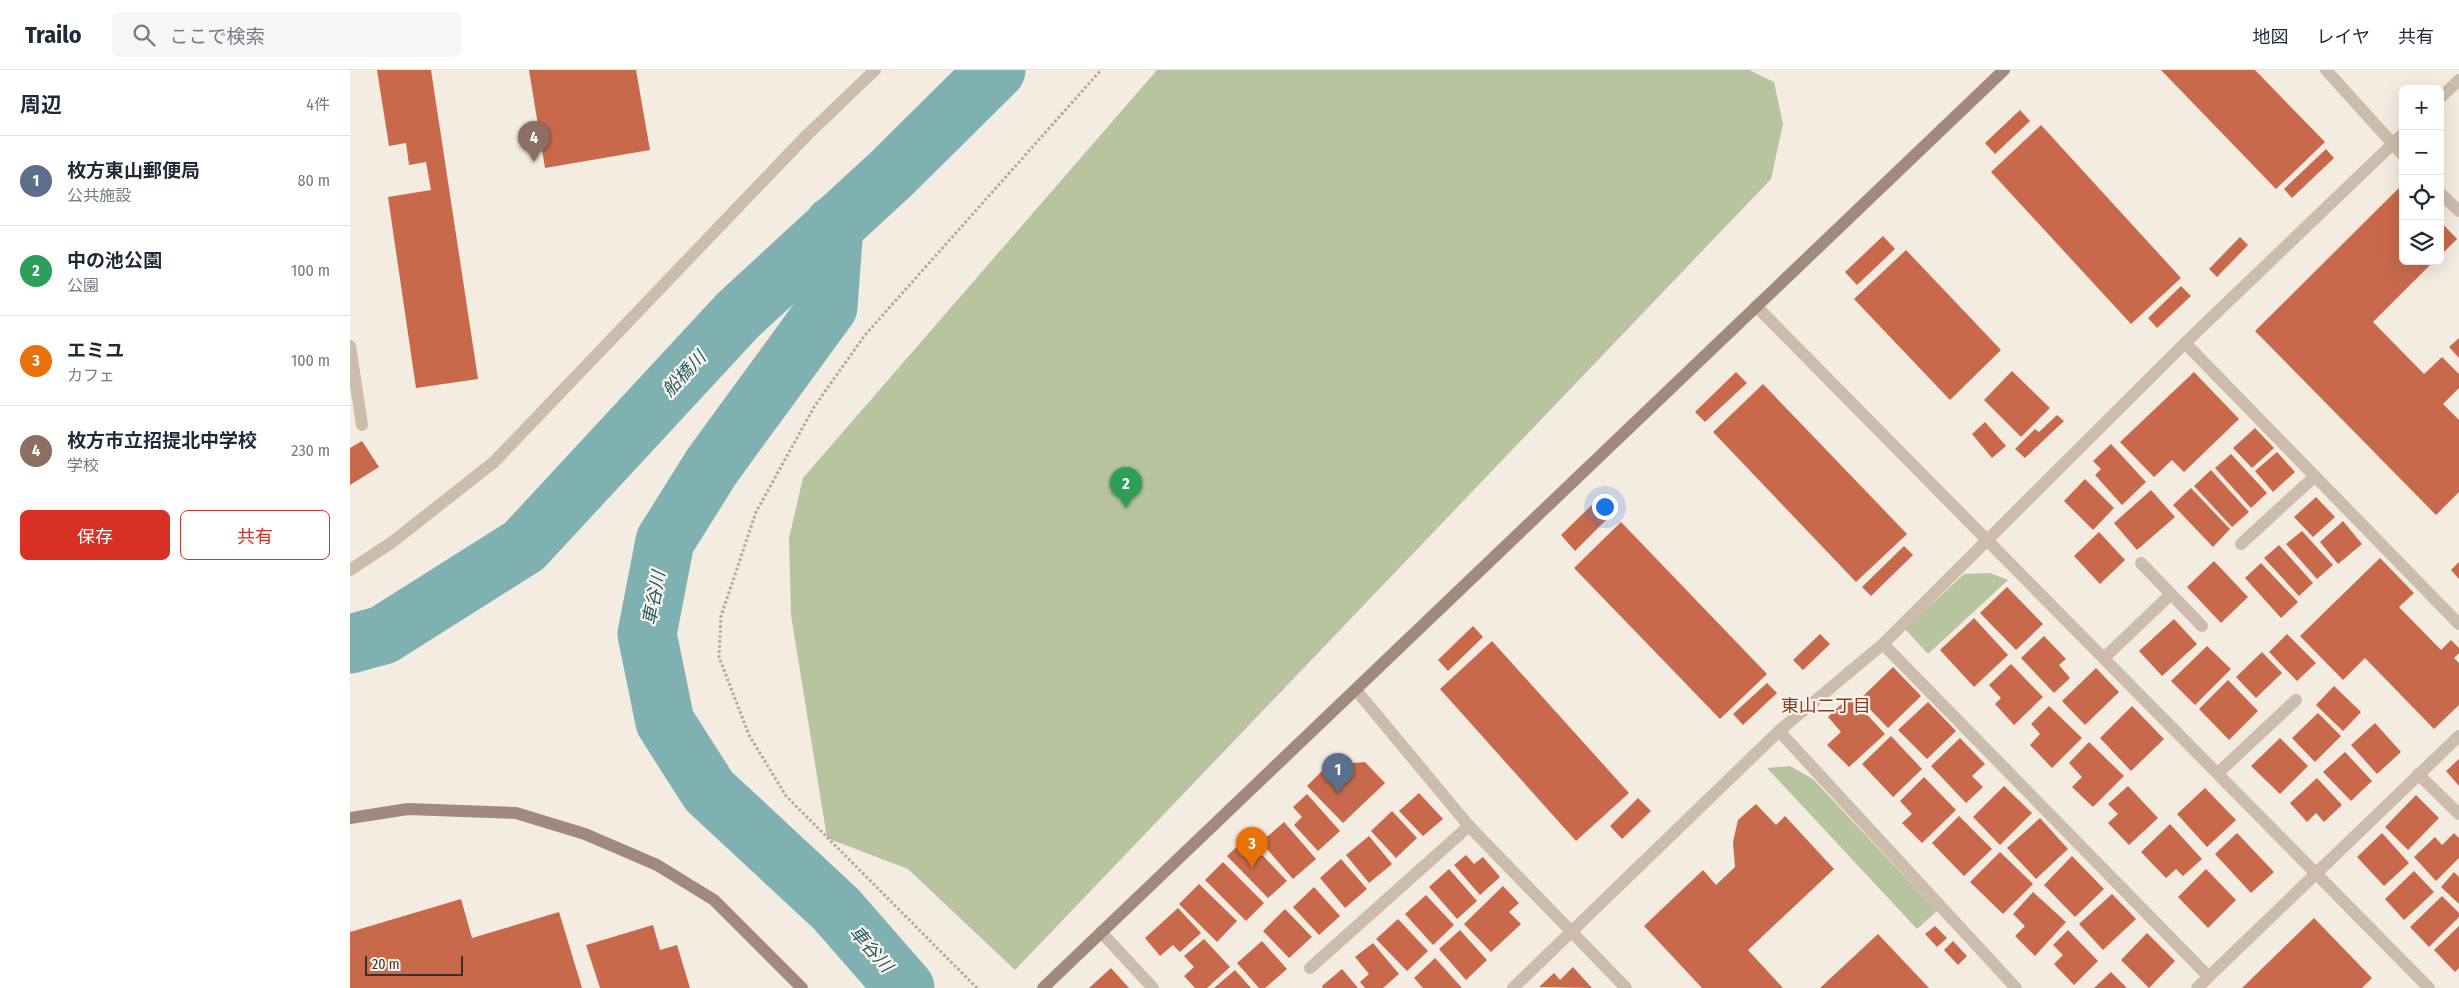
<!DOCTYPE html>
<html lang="ja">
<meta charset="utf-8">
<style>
:root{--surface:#fff;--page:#f6f6f7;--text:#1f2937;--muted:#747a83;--line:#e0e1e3;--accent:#d93025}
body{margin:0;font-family:"Fira Sans Condensed","Noto Sans JP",sans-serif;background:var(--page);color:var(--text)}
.controls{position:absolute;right:15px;top:15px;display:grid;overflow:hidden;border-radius:8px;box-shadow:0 5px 20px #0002}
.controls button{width:45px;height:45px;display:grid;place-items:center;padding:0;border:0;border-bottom:1px solid var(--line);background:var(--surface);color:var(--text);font:25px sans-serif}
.scale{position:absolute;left:15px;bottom:12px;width:98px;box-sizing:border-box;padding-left:5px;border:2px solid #3b302b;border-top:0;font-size:14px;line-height:18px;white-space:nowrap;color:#3b302b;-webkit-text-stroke:4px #fbf5ee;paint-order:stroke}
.you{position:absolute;left:1254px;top:436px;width:18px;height:18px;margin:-12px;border:4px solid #fff;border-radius:50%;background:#1a73e8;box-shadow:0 0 0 8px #1a73e833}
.badge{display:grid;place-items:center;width:32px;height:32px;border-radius:50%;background:var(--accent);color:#fff;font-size:16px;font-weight:700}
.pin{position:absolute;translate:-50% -41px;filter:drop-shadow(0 1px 2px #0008)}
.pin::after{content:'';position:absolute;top:26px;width:18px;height:15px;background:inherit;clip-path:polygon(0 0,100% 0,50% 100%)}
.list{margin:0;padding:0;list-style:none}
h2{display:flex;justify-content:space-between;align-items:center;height:65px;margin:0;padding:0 20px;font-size:21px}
h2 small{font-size:16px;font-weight:400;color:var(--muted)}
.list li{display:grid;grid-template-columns:32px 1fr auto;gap:15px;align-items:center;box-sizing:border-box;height:90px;padding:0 20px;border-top:1px solid var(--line)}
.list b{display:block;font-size:19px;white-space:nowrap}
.list p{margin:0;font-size:16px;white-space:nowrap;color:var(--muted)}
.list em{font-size:16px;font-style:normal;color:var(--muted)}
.actions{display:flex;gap:10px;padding:15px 20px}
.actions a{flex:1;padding:11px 0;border:1px solid var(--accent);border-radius:8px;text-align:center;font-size:18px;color:var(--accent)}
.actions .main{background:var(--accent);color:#fff}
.icon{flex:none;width:28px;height:28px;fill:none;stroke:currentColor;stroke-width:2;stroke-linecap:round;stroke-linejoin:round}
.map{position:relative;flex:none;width:2109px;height:918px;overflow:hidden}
header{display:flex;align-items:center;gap:30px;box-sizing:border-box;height:70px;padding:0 25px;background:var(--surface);border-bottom:1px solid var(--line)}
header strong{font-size:24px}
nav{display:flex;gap:28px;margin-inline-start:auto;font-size:18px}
.search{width:350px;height:45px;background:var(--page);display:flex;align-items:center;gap:12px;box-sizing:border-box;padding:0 18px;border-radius:8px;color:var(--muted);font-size:19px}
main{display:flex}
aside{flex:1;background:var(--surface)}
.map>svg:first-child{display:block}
</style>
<header>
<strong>Trailo</strong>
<div class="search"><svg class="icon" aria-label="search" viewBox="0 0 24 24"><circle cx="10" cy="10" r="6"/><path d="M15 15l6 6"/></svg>ここで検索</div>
<nav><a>地図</a><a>レイヤ</a><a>共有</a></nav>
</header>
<main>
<aside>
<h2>周辺<small>4件</small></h2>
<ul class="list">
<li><span class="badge" style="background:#5c6f8a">1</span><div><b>枚方東山郵便局</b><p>公共施設</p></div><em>80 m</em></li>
<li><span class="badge" style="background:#2e9e5b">2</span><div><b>中の池公園</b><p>公園</p></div><em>100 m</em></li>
<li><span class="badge" style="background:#e8710a">3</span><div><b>エミユ</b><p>カフェ</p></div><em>100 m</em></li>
<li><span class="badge" style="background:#8d6e63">4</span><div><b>枚方市立招提北中学校</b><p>学校</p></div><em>230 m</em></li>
</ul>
<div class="actions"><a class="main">保存</a><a>共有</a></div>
</aside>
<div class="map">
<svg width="2109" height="918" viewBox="0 0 2109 918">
<rect width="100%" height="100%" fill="#f4ebe1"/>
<!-- green -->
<g fill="#b8c4a0">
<path d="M807,0H1399L1424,12L1433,54L1421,109L665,900L558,799L477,768L441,545L439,468L453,408Z"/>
<path d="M1640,503L1658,510L1578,584L1555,559L1614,504Z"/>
<path d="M1440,696L1463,709L1587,841L1567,859L1417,698Z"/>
</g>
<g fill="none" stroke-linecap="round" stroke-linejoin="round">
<!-- river -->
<g stroke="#7fb0b2" stroke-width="59">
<path d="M484,155L478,237L362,396L315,471L297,564L315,652L359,721L486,839L555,918"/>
<path d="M0,574L33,565L174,476L388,245L541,104L646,0"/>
</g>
</g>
<!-- building -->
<g fill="#c8694b">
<path d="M27,0H81L128,309L66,318L38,127L81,120L76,92L59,95L56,73L39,76Z"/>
<path d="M179,0H286L300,80L195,98Z"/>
<path d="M1811,0H1905L1975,72L1926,119Z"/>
<path d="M1670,40L1680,51L1645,84L1635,73Z"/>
<path d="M1691,55L1831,208L1781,254L1641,102Z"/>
<path d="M1976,79L1984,88L1942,128L1934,119Z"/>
<path d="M2053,114V191H2084L2023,252L2074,304L2092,287L2109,304V318L2093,334L2109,350V422L2086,445L1905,261Z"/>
<path d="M2090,151L2107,169L2090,186Z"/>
<path d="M1533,166L1545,179L1507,215L1495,202Z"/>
<path d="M1890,167L1898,175L1867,207L1859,199Z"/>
<path d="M1556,180L1651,280L1600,330L1504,229Z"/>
<path d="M1831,216L1841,226L1807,258L1798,248Z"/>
<path d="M2109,268V288L2099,277Z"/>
<path d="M1662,301L1700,338L1671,367L1634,330Z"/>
<path d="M1386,302L1397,313L1355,352L1345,342Z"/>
<path d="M1844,302L1889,349L1834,402L1822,390L1804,407L1770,372Z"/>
<path d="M1413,314L1557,464L1506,512L1363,362Z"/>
<path d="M1707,345L1714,351L1675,388L1665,379L1685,359L1689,362Z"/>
<path d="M1635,352L1656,376L1642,388L1622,364Z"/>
<path d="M1905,358L1924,378L1902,398L1883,378Z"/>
<path d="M12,371L29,397L0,415V378Z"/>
<path d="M1761,374L1796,412L1772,435L1745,405L1751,399L1743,391Z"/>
<path d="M1927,382L1945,402L1923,422L1905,401Z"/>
<path d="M1881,384L1917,423L1901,438L1865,398Z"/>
<path d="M1861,400L1899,442L1882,457L1844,416Z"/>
<path d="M1735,409L1764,438L1743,460L1714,431Z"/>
<path d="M1841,418L1880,459L1863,477L1823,435Z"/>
<path d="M1801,420L1825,447L1787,480L1764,453Z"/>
<path d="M1966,427L1985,447L1963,467L1944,447Z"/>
<path d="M1246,431L1260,446L1225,481L1211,465Z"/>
<path d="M1993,451L2012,474L1988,494L1970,472Z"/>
<path d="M1271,452L1417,604L1370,649L1224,498Z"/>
<path d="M1952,461L1983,495L1967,509L1936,474Z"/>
<path d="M1749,462L1775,490L1750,514L1724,486Z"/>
<path d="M1929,475L1963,513L1949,526L1914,488Z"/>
<path d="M1554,476L1563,485L1521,526L1512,517Z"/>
<path d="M2030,488L2064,523L2049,537L2091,580L2101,570L2109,578V583L2104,588L2109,593V635L2084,659L2015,588L1993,610L1950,566Z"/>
<path d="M1864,491L1898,527L1871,553L1837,517Z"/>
<path d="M2109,492V509L2101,500Z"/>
<path d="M1911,493L1948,532L1931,548L1895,508Z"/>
<path d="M1657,517L1693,554L1666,580L1630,543Z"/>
<path d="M1624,548L1658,585L1624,617L1590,580Z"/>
<path d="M1824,549L1847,574L1812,606L1789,581Z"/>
<path d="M1123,556L1133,567L1098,601L1088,590Z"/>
<path d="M1470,564L1480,574L1453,600L1443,590Z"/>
<path d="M1937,564L1966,593L1947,611L1919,582Z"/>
<path d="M1694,566L1716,589L1709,595L1720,608L1704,623L1671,588Z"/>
<path d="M1142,571L1279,723L1226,771L1090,619Z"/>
<path d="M1857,576L1881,599L1845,635L1821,611Z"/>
<path d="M1912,582L1932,603L1906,628L1886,607Z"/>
<path d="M1661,594L1693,627L1664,655L1645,634L1651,628L1639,615Z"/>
<path d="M1543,597L1571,626L1538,658L1510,629Z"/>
<path d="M1746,598L1769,622L1735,655L1712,631Z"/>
<path d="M1878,610L1908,641L1879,670L1849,639Z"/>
<path d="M1417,613L1427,623L1393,655L1383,644Z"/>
<path d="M1984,616L2011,642L1993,661L1966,635Z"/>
<path d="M1500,626L1535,664L1499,697L1477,675L1491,662L1478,647Z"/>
<path d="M1578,632L1606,661L1577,689L1548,660Z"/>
<path d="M1699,636L1732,668L1702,698L1680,675L1690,664L1681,654Z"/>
<path d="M1782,636L1814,669L1781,701L1750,668Z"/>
<path d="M1968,643L1991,666L1965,692L1942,668Z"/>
<path d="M2025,653L2051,682L2027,704L2001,675Z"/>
<path d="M1541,666L1572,699L1543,727L1512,694Z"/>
<path d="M1610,668L1635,694L1622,706L1633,717L1616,733L1581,696Z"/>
<path d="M1930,668L1958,696L1930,724L1901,696Z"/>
<path d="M1739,672L1774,706L1743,737L1722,717L1732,707L1719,693Z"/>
<path d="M1995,682L2022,711L2001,731L1973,702Z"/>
<path d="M2109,689V716L2096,701Z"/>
<path d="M1015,692L1035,713L993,753L957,716L978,695Z"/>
<path d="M1574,707L1606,740L1572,773L1552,753L1562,744L1550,731Z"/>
<path d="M1967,708L1992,735L1974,752L1966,743L1957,752L1940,733Z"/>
<path d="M1654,716L1682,743L1650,775L1623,747Z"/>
<path d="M1778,716L1808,748L1779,775L1758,753L1768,744L1758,734Z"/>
<path d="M1855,718L1886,750L1857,777L1827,744Z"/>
<path d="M1069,723L1093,749L1073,766L1049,741Z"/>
<path d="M957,724L990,761L968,781L944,755L952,747L943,737Z"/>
<path d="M2066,725L2089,748L2058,780L2035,757Z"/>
<path d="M1288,728L1301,741L1272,769L1260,756Z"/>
<path d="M1406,734L1426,755L1435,746L1484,799L1398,880L1433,918H1352L1294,856L1353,800L1366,815L1385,797L1383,772L1388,750Z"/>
<path d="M1042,741L1067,768L1046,788L1021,761Z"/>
<path d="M1609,746L1642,779L1614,806L1582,773Z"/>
<path d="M1690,748L1718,779L1686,809L1657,778Z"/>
<path d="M934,752L966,789L943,809L911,772Z"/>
<path d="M1820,754L1852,789L1833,806L1826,799L1816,808L1791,782Z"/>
<path d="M1887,763L1924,802L1901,823L1865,784Z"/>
<path d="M2032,763L2059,793L2034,816L2007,787Z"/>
<path d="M2104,763L2109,768V788L2086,811L2064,787L2085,767L2092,775Z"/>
<path d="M1019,766L1042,794L1019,813L996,785Z"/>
<path d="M896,768L937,811L918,828L877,786Z"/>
<path d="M1650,782L1683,814L1653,844L1620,812Z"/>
<path d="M1116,785L1124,794L1133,787L1150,807L1130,825L1104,795Z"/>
<path d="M1722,786L1754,819L1725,847L1694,815Z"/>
<path d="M991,789L1017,819L995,838L970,808Z"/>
<path d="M873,792L914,833L896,851L855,810Z"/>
<path d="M1099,799L1127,831L1107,849L1079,817Z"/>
<path d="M1856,799L1886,830L1858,858L1828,827Z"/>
<path d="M2064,801L2084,822L2054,850L2035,829Z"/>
<path d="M2104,802L2109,807V834L2091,817Z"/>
<path d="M849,814L887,851L867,872L829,834Z"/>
<path d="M1153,816L1169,833L1159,842L1171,854L1141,882L1114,854Z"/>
<path d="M964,817L990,846L969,865L943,837Z"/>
<path d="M1683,822L1716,852L1685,886L1665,866L1675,856L1663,844Z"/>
<path d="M1762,824L1786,849L1753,880L1729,854Z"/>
<path d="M1076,825L1104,855L1083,875L1055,844Z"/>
<path d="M2092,826L2109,843V847L2079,877L2060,857Z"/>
<path d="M111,829L122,868L209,842L232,918H0V862Z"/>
<path d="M828,838L851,863L830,882L823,875L810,886L795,868Z"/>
<path d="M935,839L962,867L939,888L913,861Z"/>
<path d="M1964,848L2022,908L2012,918H1892Z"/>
<path d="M1048,849L1078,881L1057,901L1026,869Z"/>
<path d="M303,855L310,880L327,875L340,918H250L236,875Z"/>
<path d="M1585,856L1597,868L1587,877L1575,864Z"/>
<path d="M2109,856V898L2105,902L2084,880Z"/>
<path d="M1110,860L1137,890L1116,910L1089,879Z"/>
<path d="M1718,860L1748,891L1724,915L1704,894L1713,885L1703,875Z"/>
<path d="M1797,863L1825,891L1799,918L1771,890Z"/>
<path d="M1528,864L1579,918H1470Z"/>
<path d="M854,869L880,897L857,918H845L834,906L844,897L834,886Z"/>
<path d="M912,871L937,899L915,918H909L887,893Z"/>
<path d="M1603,871L1617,886L1608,895L1594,880Z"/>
<path d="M1023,873L1049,904L1033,918H1015L1010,912L1019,904L1005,887Z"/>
<path d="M1085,888L1112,918H1073L1064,908Z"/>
<path d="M1223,897L1242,918L1189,917L1204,903L1210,910Z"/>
<path d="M761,898L779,918H739Z"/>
<path d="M992,899L1008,918H973L972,916Z"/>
<path d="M885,900L901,918H864Z"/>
<path d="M1761,902L1777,918H1744Z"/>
</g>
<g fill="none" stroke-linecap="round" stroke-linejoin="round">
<!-- path -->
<path stroke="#b9a596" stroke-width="3" stroke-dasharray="2.5 2.5" stroke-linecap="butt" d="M627,918L436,726L399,665L369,587L371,546L406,442L464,337L515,265L751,0"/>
<!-- lane -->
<g stroke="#cdbbac" stroke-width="12">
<path d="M0,276L12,355"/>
<path d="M1891,474L1965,406"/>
<path d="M1791,493L1852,556"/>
<path d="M1754,588L1820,525"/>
<path d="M1868,703L1946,630"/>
<path d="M2068,704L2109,744"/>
<path d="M751,862L803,918"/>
<path d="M960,898L1119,756"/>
</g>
<!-- street -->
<g stroke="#cdbbac" stroke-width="12">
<path d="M1976,0L2053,85"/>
<path d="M2090,28L2109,10"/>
<path d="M2090,123L2109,141"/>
<path d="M1406,236L2079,918"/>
<path d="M1835,273L2109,554"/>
<path d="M0,500L41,473L144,392L457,65L525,0"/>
<path d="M1533,574L1858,906"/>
<path d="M1006,620L1119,756L1276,918"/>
<path d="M1429,661L1666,918"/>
<path d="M1163,918L1429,661L1533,574L1835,273L2053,64"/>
<path d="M1847,918L2109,666"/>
</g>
<!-- secondary -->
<g stroke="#a18a7d" stroke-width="12">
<path d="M0,748L58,739L166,743L235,764L307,795L364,830L452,918"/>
<path d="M693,918L1654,0"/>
</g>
</g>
<g text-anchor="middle" stroke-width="4.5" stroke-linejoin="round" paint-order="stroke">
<!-- water labels -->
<g font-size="18" font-style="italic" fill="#1f5a5e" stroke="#fbf5ee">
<text transform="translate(334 304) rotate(-47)" y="6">船橋川</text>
<text transform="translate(304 528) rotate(-79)" y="6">車谷川</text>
<text transform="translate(521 879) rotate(49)" y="6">車谷川</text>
</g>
<!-- neighbourhood labels -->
<g font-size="18" fill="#8c3b22" stroke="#fbf5ee">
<text x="1476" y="642">東山二丁目</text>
</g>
</g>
</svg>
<div class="controls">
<button>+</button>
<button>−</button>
<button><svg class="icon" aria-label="locate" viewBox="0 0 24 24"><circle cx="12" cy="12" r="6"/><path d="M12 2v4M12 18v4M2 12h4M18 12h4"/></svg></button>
<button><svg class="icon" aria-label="layers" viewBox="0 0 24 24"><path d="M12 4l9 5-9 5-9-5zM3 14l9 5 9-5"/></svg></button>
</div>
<div class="scale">20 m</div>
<div class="you"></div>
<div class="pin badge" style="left:988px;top:724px;background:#5c6f8a">1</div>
<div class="pin badge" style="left:776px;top:438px;background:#2e9e5b">2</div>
<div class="pin badge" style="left:902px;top:798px;background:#e8710a">3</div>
<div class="pin badge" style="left:184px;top:92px;background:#8d6e63">4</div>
</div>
</main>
